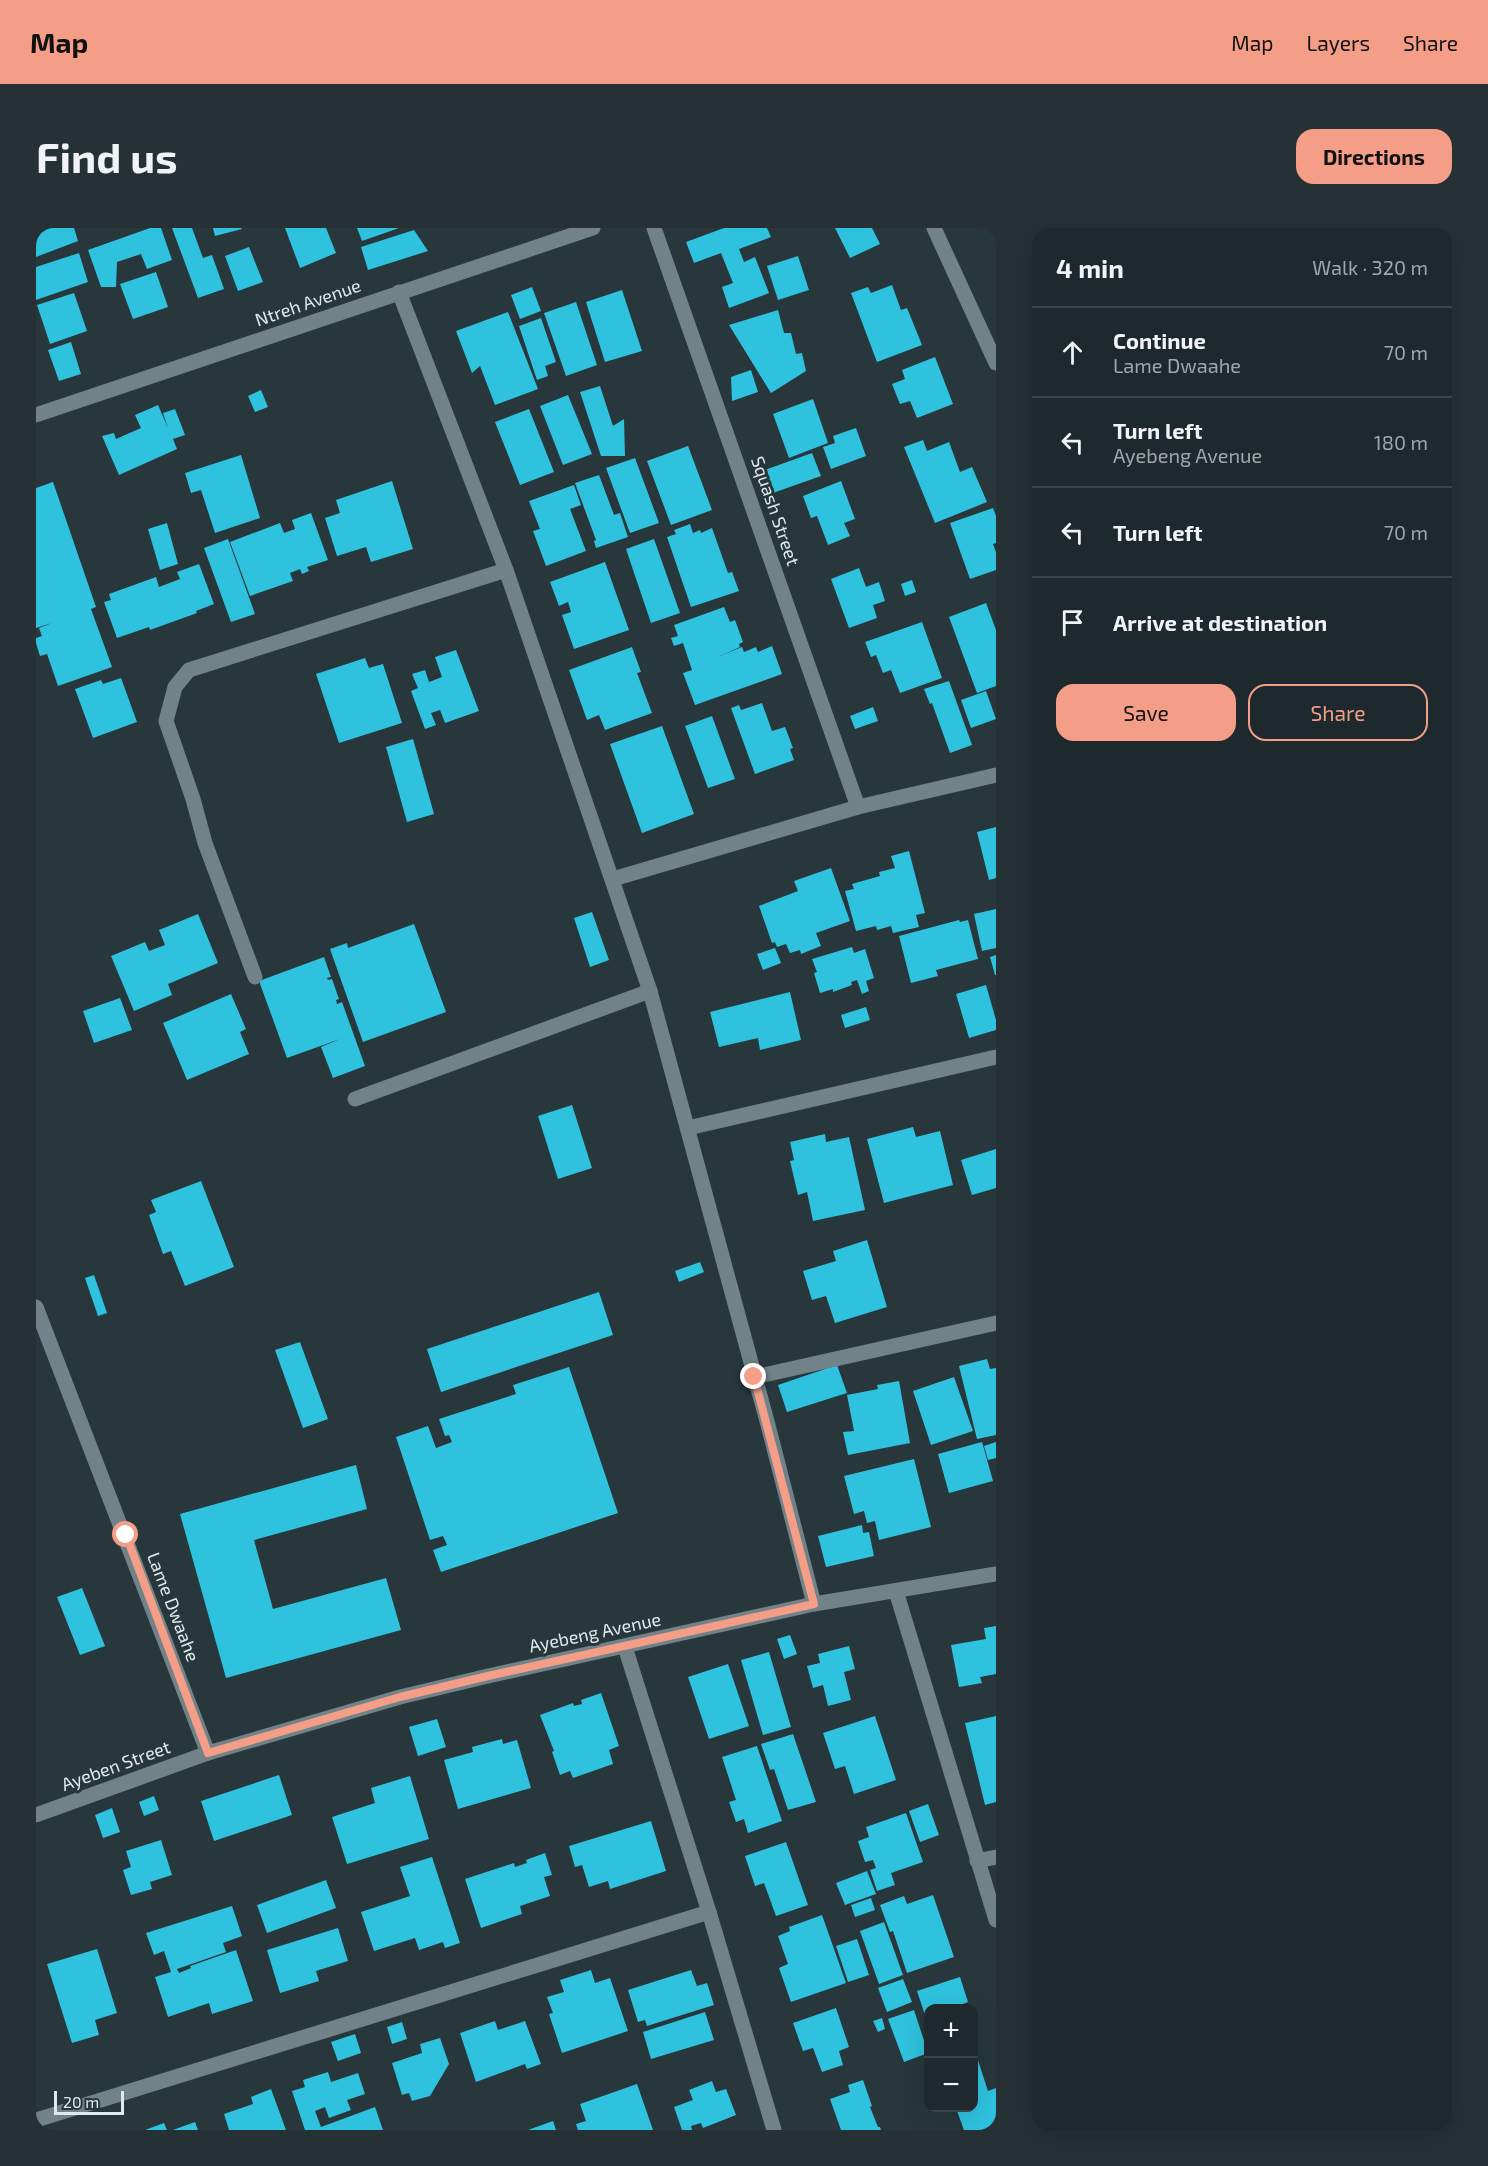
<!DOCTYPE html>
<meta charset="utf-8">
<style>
:root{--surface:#1d292d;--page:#253135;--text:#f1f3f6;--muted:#a0a6aa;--line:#3b4549;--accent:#f49e88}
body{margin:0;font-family:"Exo 2",sans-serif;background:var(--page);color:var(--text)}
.controls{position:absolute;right:18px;bottom:18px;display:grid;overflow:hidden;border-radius:12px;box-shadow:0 6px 24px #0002}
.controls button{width:54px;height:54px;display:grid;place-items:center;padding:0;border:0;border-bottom:2px solid var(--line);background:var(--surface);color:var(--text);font:30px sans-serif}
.scale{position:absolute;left:18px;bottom:15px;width:70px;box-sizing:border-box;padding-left:6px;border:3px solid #e0eaed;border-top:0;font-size:16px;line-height:21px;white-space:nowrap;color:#e0eaed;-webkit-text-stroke:4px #27373c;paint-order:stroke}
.stop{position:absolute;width:18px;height:18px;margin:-14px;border:4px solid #f49e88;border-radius:50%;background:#fff}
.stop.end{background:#f49e88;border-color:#fff;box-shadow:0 2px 6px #0008}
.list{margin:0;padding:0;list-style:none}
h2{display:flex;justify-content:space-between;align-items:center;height:78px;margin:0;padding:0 24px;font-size:26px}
h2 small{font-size:20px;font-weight:400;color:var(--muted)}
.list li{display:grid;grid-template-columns:39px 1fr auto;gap:18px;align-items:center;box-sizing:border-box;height:90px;padding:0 24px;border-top:2px solid var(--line)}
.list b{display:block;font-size:22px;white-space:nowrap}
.list p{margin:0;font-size:20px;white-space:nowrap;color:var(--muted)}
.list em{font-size:20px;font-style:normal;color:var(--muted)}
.actions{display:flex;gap:12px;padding:18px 24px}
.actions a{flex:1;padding:14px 0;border:2px solid var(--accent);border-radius:18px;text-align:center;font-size:21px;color:var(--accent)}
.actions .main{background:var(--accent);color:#111}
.icon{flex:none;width:33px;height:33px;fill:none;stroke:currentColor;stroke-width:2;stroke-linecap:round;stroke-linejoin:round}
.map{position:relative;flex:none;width:960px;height:1902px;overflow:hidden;border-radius:18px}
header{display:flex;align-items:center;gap:36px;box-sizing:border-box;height:84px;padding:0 30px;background:var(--accent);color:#111}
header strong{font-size:28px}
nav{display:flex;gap:33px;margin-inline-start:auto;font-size:21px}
.intro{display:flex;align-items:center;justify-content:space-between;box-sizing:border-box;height:144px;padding:0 36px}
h1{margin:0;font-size:42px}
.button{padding:15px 27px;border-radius:18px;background:var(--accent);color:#111;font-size:21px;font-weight:700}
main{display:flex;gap:36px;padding:0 36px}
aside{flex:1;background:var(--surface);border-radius:18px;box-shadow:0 6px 24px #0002}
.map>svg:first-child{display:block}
</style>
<header>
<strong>Map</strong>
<nav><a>Map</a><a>Layers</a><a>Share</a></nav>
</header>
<div class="intro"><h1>Find us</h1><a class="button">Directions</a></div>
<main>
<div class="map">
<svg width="960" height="1902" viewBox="0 0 960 1902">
<rect width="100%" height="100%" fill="#27373c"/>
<!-- building -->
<g fill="#2fc2df">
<path d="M0,0H38L42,13L0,29Z"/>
<path d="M114,0H125L136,32L111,41L105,26L81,34L80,59H65L52,22Z"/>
<path d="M136,0H156L167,30L176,27L188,61L162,70Z"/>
<path d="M177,0H205L206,1L179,8Z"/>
<path d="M249,0H290L300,25L264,40Z"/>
<path d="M321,0H363L326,13Z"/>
<path d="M688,0H731L735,9L703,21L708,34L719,29L733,65L693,80L686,59L697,55L685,25L658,35L650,14Z"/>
<path d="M799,0H836L844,16L814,30Z"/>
<path d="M378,2L392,23L332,42L325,19Z"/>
<path d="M213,19L227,54L202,63L189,28Z"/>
<path d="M43,25L52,54L0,72V39Z"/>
<path d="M762,28L773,62L742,72L731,38Z"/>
<path d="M120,44L132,79L97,91L84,56Z"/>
<path d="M856,57L865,82L871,80L886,117L841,134L815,65L832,59L835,65Z"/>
<path d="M496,59L505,83L484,91L475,67Z"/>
<path d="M586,62L606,123L569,134L550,74Z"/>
<path d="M38,65L51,103L14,116L1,77Z"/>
<path d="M540,74L561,137L530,148L508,85Z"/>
<path d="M742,82L748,105H755L760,126L766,125L770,143L735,165L693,97Z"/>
<path d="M472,84L502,161L459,177L444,138L436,145L420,103Z"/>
<path d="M505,90L520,134L509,138L512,148L501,152L483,98Z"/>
<path d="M35,114L45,146L23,153L12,122Z"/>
<path d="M899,129L917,176L881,190L874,173L864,176L856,156L869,151L866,142Z"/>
<path d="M715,142L722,164L696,173L695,149Z"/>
<path d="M564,158L577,198L588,191L589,228H565L544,164Z"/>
<path d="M225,162L232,179L219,184L212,168Z"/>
<path d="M532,167L556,226L527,237L504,178Z"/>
<path d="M777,171L792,215L753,230L737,186Z"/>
<path d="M122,177L132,200L127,185L139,181L149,207L137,211L141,221L83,247L66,208L78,205L80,211L105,200L99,187Z"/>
<path d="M493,181L518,244L484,257L459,194Z"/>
<path d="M820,200L830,228L795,241L787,219L799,215L797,208Z"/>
<path d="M887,212L891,223L913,214L924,244L936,239L951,274L899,295L868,219Z"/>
<path d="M652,218L676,282L635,297L611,233Z"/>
<path d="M776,225L785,248L734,266L726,243Z"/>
<path d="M205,227L224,290L179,305L165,262L155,265L149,245Z"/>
<path d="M599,230L623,295L594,305L570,240Z"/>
<path d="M563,247L578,287L584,285L592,309L560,320L558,313L560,312L539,255Z"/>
<path d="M356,253L377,321L335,334L330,319L301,328L289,290L304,285L300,272Z"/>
<path d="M805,253L819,291L808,295L814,308L792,317L781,288L775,290L767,268Z"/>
<path d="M17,254L60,379L55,381L76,439L22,458L11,426L4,428L0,415V410L6,408L3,400L16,395L0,400V260Z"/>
<path d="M538,257L545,277L534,281L550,323L510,338L497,303L504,301L493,273Z"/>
<path d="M957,280L960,288V315L957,316L960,324V342L934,351L914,295Z"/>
<path d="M275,285L292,332L271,339L273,343L266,346L264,341L254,345L257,353L214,368L194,314L244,295L248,305L259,301L256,292Z"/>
<path d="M131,295L142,336L124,342L112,301Z"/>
<path d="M654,296L657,305L664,302L665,305L676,300L692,345L696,344L703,363L655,379L631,309L640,306L638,302Z"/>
<path d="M192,311L219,386L195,394L168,320Z"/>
<path d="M618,311L644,385L615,395L590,321Z"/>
<path d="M569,334L593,402L538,421L526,387L535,384L532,374L523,378L514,354Z"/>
<path d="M163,336L178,376L160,383L161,385L114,402L113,399L81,410L68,374L75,372L73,366L120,349L123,359L144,351L141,344Z"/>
<path d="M823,340L830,359L843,354L849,373L837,377L841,390L813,400L795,351Z"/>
<path d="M876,352L880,364L869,368L865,356Z"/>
<path d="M950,375L960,402V458L941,465L913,389Z"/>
<path d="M688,379L694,394L699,392L707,414L703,416L704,419L684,428L706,419L708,424L720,419L722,424L736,418L746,446L659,477L647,445L656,442L647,415L638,418L635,410L642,408L638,397Z"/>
<path d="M886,394L906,450L864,465L855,442L847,445L840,427L835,429L829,414Z"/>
<path d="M596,419L605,444L601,445L616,485L569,502L563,487L551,492L533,442Z"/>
<path d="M420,422L443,483L409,495L404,482L395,485L400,497L389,501L375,463L382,460L376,446L389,442L393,454L406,449L399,429Z"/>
<path d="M329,430L333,440L347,436L366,495L303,515L280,446Z"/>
<path d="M85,450L101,494L57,510L39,461L65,452L67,456Z"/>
<path d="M913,453L936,517L914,525L896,475L894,476L888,461Z"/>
<path d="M950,463L960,491L935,500L925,472Z"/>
<path d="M726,475L736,503L749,499L757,520L754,521L758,532L719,546L695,480L703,477L705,482Z"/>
<path d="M837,479L842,493L819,501L814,488Z"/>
<path d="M676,488L699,551L672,560L649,498Z"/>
<path d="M626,498L658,586L606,605L574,516Z"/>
<path d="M377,511L398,586L371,594L350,519Z"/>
<path d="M960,599V650L953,652L941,604Z"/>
<path d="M873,623L889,685L880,687L883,699L857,705L855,698L841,702L840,698L820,703L809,663L818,661L816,656L844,648L843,644L859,640L855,628Z"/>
<path d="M795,640L814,693L780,705L785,718L765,726L764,722L754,725L750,716L741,719L739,714L736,715L723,678L762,663L758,653Z"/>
<path d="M960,681V720L946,723L938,686Z"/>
<path d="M556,684L573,732L554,739L538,690Z"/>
<path d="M162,686L182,735L132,756L136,767L98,783L75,728L109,714L113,723L129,717L123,702Z"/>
<path d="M923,692L924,694L932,692L942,731L900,742L902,748L875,755L863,708Z"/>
<path d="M378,696L410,784L327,814L294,721L311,715L312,720Z"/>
<path d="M816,719L818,725L829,721L838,750L830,753L833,763L826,766L821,752L815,754L816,757L797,764V761L784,765L778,745L781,744L776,731Z"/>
<path d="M739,720L745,735L727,742L721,726Z"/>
<path d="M960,727V747H959L954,729Z"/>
<path d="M288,729L295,749L291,750L292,752L296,751L303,771L300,772L301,776L306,774L329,838L297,850L285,819L304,811L251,830L223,753Z"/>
<path d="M950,757L960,792V802L933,810L920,766Z"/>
<path d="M754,764L765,812L724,822L722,810L683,819L674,784Z"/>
<path d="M195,766L210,801L204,804L213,826L151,852L127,795Z"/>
<path d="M84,770L96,802L58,815L47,783Z"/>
<path d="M830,779L834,792L809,800L805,787Z"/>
<path d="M536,877L556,940L522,951L502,888Z"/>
<path d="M877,899L880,909L904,903L917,957L848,975L831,911Z"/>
<path d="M789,906L790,914L813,909L829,982L777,993L771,964L762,967L754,933L758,932L754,914Z"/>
<path d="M960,921V960L936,967L925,932Z"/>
<path d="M165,953L198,1039L149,1058L135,1023L127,1026L113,987L120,984L115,972Z"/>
<path d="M831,1012L851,1079L799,1095L790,1068L776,1072L767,1043L800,1033L797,1023Z"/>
<path d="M664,1034L668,1044L643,1054L639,1043Z"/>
<path d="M58,1047L71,1085L62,1088L49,1050Z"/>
<path d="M563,1064L577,1107L405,1164L391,1121Z"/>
<path d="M264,1114L292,1191L267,1200L239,1122Z"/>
<path d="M951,1131L954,1141L960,1140V1207L941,1211L923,1138Z"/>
<path d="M801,1137L811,1165L751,1184L742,1157Z"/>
<path d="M533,1139L582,1285L405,1344L397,1322L411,1317L407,1308L394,1312L360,1209L392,1198L400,1220L416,1214L413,1207L409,1208L403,1191L480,1166L477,1157Z"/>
<path d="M918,1149L937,1203L895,1217L877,1163Z"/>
<path d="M863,1153L874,1215L812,1227L807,1204L818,1203L811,1167L842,1161L841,1157Z"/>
<path d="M946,1214L957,1253L913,1265L902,1226Z"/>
<path d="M960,1214V1230L952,1232L948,1218Z"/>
<path d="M878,1231L895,1299L843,1312L839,1293L831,1295L828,1283L818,1286L808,1248Z"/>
<path d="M320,1237L331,1281L218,1312L237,1381L350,1350L365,1402L190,1450L144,1286Z"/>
<path d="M826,1297L827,1305L833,1304L838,1328L790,1339L782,1308Z"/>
<path d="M46,1360L69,1418L44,1427L21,1369Z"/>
<path d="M960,1398V1446L944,1449L946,1455L923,1459L915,1417L950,1411L948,1400Z"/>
<path d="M754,1407L761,1426L748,1431L741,1411Z"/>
<path d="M813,1418L819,1441L808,1444L815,1472L792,1478L787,1457L777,1460L771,1438L784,1435L782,1426Z"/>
<path d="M733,1424L755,1499L727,1507L705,1432Z"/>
<path d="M692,1436L713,1498L673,1511L652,1449Z"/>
<path d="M565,1465L583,1518L573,1522L577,1536L537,1550L534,1543L524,1547L516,1524L518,1523L504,1487L537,1475L538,1478L546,1476L545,1472Z"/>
<path d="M839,1488L860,1552L818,1566L809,1538L799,1541L787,1505Z"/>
<path d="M960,1488V1574L949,1577L929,1495Z"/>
<path d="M401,1491L410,1519L382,1528L373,1499Z"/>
<path d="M757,1506L780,1574L752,1582L738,1541L734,1542L725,1516Z"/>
<path d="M466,1511L467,1516L481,1512L495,1560L422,1581L408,1532L437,1524L436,1519Z"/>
<path d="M721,1518L746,1593L712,1605L708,1591L700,1594L693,1574L700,1572L686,1529Z"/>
<path d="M243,1547L256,1587L178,1613L165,1573Z"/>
<path d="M374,1548L393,1611L311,1636L296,1589L339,1575L335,1560Z"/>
<path d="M118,1568L123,1582L108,1588L103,1574Z"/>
<path d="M892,1576L903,1607L884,1614L873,1583Z"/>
<path d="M76,1580L84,1604L67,1610L59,1587Z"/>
<path d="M870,1585L887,1634L855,1645L859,1657L841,1663L834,1642L840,1640L837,1632L829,1634L822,1613L833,1609L830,1599Z"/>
<path d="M615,1593L630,1643L574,1661L572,1653L553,1659L546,1637L539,1639L533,1618Z"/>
<path d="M125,1612L136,1647L114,1654L116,1661L95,1667L87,1642L95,1639L90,1623Z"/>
<path d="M750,1614L772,1677L740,1688L728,1655L719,1658L709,1628Z"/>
<path d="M509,1625L516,1647L508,1649L514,1668L484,1678L486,1686L445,1700L429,1651L478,1635L479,1639L491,1635L490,1632Z"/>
<path d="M396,1629L424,1715L409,1720L407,1714L383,1722L379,1710L338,1723L325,1684L374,1668L364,1639Z"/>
<path d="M831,1643L840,1666L809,1677L800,1655Z"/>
<path d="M290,1652L300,1680L231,1705L221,1677Z"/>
<path d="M897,1667L918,1729L871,1745L857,1703L854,1704L844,1677L868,1668L871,1676Z"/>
<path d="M835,1670L839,1682L819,1689L815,1677Z"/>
<path d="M196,1678L206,1708L187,1715L190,1724L141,1741L143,1745L155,1740L154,1738L200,1722L217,1773L176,1786L173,1775L132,1789L119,1749L135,1744L128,1723L118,1727L110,1705Z"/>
<path d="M786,1687L810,1755L755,1774L743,1740L752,1736L742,1708L754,1703L753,1699Z"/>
<path d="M848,1694L867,1747L843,1756L824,1703Z"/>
<path d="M302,1700L312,1733L280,1743L283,1753L244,1765L231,1722Z"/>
<path d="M821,1711L833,1747L812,1754L800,1718Z"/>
<path d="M61,1721L81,1785L59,1792L63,1807L36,1815L11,1736Z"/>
<path d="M555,1742L559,1755L574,1750L592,1803L526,1825L513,1786L517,1785L511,1769L528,1764L524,1752Z"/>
<path d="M655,1742L661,1758L671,1755L678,1777L611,1798L609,1792L602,1794L592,1762Z"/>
<path d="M924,1749L932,1774L924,1777L925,1780H892V1796L881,1763Z"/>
<path d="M867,1751L876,1774L851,1784L842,1760Z"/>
<path d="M800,1780L813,1819L803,1823L807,1837L786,1844L777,1820L767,1823L757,1795Z"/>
<path d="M878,1782L892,1825L868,1834L852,1791Z"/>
<path d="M669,1784L678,1812L615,1831L607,1804Z"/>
<path d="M846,1790L849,1801L842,1804L837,1793Z"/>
<path d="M459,1793L462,1802L489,1793L505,1836L491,1841L489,1836L440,1854L424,1805Z"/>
<path d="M366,1794L371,1811L356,1816L351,1799Z"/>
<path d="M319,1806L325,1825L302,1833L295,1814Z"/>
<path d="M404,1810L413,1836L394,1868L376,1873L373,1865L366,1867L356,1835L386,1825L384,1816Z"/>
<path d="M938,1820L952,1863L960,1860V1899L952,1902H928L920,1880H938Z"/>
<path d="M292,1844L295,1854L322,1845L329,1866L311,1872L315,1882L293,1890L289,1879L279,1883L285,1899L339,1879L347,1902H269L256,1863L269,1859L267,1852Z"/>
<path d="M827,1852L836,1878L834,1879L842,1899H844L845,1902H805L794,1871L814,1864L812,1857Z"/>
<path d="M676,1853L680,1864L690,1861L700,1887L667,1900L665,1895L655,1898L656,1902H646L638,1879L657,1872L653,1862Z"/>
<path d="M601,1856L617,1902H542L540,1896L550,1893L544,1876Z"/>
<path d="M235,1861L250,1902H193L188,1886L217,1876L215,1869Z"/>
<path d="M517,1893L520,1902H492Z"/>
<path d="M159,1894L162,1902H137Z"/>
<path d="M128,1895L131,1902H109Z"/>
</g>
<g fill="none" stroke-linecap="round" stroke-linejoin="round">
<!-- minor -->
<g stroke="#718388" stroke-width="15">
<path d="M618,0L822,579"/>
<path d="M898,0L960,135"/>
<path d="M363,64L470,342L614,763L732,1197L778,1376"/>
<path d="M0,187L557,0"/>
<path d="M577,651L822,579L960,547"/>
<path d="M219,749L169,615L157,571L130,493L139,459L153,442L470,342"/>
<path d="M319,871L614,763"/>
<path d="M652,900L960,829"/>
<path d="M0,1079L172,1525"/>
<path d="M719,1149L960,1095"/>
<path d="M860,1363L960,1692"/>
<path d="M589,1419L673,1684L738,1902"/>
<path d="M0,1587L172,1525L364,1469L452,1448L778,1376L960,1346"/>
<path d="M941,1633L960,1629"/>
<path d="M0,1892L673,1684"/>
</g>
</g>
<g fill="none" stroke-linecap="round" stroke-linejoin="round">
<!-- route -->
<path stroke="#f49e88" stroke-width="8" d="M90,1307L172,1525L364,1469L452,1448L778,1376L718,1149"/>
</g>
<g text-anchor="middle" stroke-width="6" stroke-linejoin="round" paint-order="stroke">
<!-- street labels -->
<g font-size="18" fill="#e0eaed" stroke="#27373c">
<text transform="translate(272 75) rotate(-19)" y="6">Ntreh Avenue</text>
<text transform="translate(739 283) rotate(71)" y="6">Squash Street</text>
<text transform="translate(137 1379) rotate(69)" y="6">Lame Dwaahe</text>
<text transform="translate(559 1405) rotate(-12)" y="6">Ayebeng Avenue</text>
<text transform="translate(80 1538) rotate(-20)" y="6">Ayeben Street</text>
</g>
</g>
</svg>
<div class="controls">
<button>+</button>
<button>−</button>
</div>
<div class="scale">20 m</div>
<div class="stop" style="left:90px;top:1307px"></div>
<div class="stop end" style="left:718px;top:1149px"></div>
</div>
<aside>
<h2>4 min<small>Walk · 320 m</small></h2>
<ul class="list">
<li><svg class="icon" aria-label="ahead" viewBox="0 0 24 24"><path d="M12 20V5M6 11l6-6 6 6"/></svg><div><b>Continue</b><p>Lame Dwaahe</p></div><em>70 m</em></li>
<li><svg class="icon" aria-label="left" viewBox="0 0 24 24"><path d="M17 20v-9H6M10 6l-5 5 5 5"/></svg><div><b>Turn left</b><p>Ayebeng Avenue</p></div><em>180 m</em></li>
<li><svg class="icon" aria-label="left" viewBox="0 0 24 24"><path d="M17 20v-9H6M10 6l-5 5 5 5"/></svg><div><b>Turn left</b></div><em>70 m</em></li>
<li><svg class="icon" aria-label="arrive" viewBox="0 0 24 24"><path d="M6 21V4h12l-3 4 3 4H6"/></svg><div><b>Arrive at destination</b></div></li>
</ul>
<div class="actions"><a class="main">Save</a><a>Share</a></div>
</aside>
</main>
